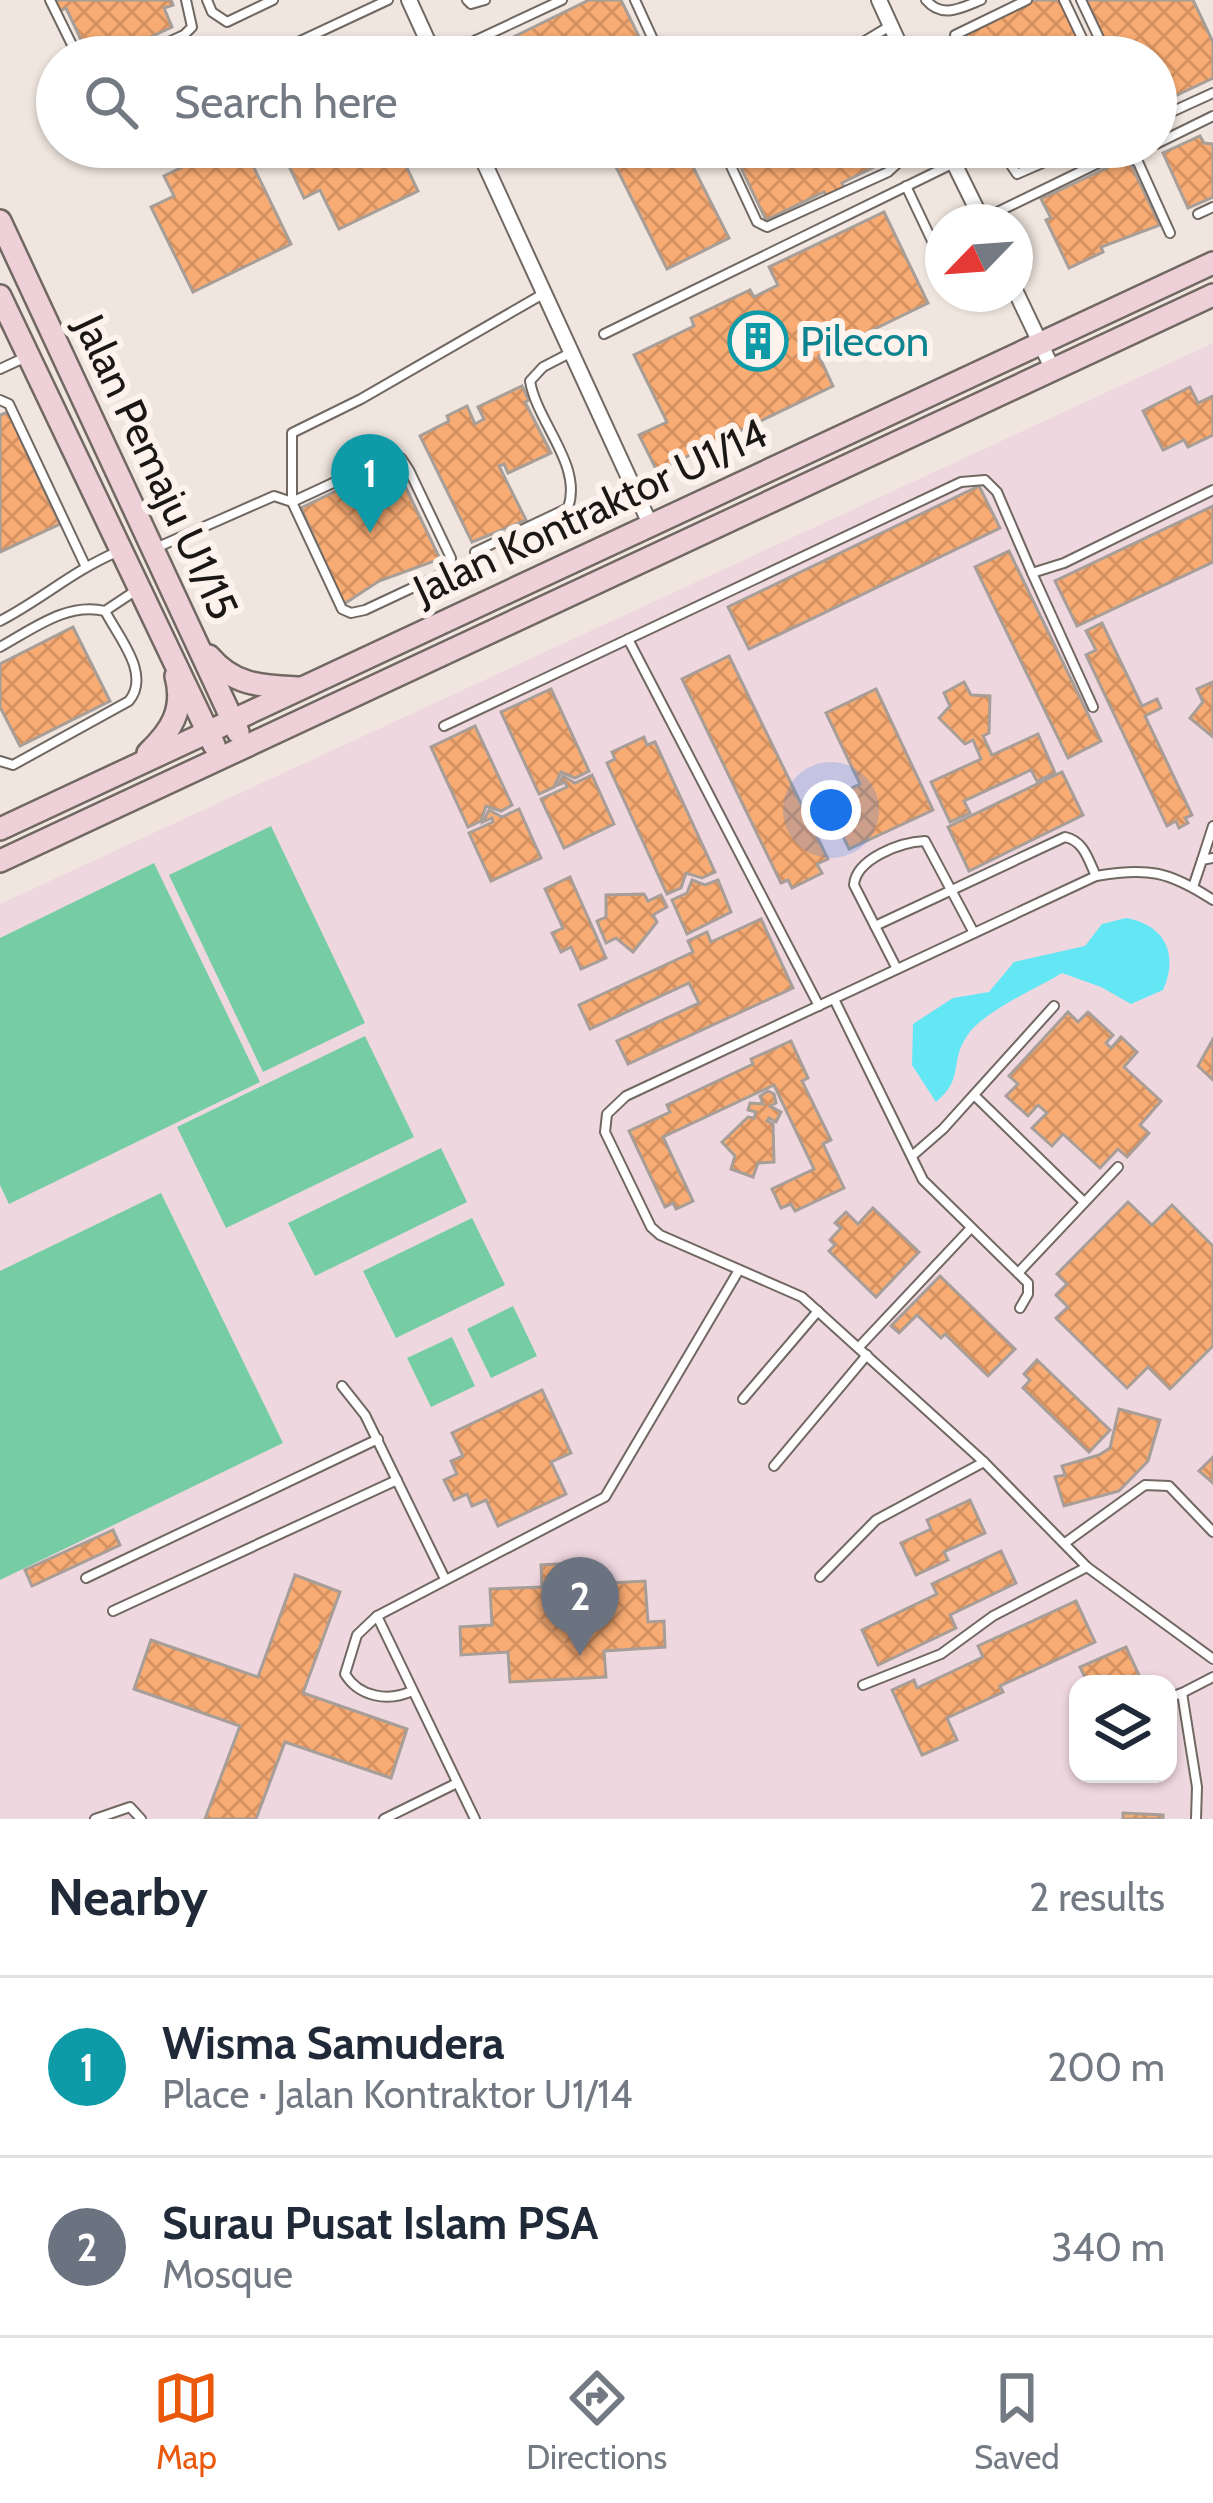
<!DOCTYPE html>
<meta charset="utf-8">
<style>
:root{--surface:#fff;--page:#f2f2f3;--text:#1f2937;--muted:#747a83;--line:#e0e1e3;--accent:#ea580c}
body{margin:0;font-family:Cabin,sans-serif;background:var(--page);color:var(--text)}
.controls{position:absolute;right:36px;bottom:36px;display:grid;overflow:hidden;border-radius:24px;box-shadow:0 3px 9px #0004}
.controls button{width:108px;height:108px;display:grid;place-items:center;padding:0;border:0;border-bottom:3px solid var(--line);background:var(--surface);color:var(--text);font:60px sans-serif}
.compass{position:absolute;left:925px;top:204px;width:108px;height:108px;border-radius:50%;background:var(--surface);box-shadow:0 3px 9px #0004;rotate:245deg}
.you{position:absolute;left:831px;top:810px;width:42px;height:42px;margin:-30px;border:9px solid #fff;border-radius:50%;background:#1a73e8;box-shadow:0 0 0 18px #1a73e833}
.badge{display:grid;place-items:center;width:78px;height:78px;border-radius:50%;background:var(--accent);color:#fff;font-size:39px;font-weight:700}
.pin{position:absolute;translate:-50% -99px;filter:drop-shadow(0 3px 6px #0008)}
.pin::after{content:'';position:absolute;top:63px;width:42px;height:36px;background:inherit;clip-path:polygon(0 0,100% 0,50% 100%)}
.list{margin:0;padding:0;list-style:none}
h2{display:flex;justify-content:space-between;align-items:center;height:156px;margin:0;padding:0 48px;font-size:51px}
h2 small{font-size:39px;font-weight:400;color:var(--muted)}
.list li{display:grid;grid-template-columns:78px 1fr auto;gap:36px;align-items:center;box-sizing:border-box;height:180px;padding:0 48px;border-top:3px solid var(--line)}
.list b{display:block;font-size:45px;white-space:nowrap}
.list p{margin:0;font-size:39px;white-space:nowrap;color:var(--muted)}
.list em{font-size:39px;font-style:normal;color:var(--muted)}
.icon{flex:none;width:66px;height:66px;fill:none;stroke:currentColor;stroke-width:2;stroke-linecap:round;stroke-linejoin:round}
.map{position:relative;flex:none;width:1213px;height:1819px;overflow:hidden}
.search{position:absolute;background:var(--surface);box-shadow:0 3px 9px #0004;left:36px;right:36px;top:36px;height:132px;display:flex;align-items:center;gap:30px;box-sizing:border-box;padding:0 42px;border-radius:66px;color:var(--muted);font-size:45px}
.sheet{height:516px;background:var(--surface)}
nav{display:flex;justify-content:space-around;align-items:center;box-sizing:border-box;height:168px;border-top:3px solid var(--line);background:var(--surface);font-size:33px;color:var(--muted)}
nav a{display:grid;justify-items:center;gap:6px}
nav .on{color:var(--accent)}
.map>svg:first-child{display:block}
</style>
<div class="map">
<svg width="1213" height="1819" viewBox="0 0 1213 1819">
<defs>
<pattern id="building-cross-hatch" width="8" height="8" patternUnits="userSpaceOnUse" patternTransform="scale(3)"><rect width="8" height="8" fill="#f8ab72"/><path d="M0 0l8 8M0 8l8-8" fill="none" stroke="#d49262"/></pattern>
</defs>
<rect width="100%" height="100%" fill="#f0e6df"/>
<!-- education -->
<path fill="#efd7e0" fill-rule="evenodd" d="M1213,343V1819H0V904ZM1078,1684H1168V1774H1078Z"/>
<!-- green -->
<g fill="#76cda4">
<path d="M271,826L365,1023L263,1072L169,875Z"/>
<path d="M154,863L260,1082L9,1204L0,1185V938Z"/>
<path d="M365,1036L414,1137L226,1228L177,1127Z"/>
<path d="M441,1148L467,1202L315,1276L288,1223Z"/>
<path d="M161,1193L283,1443L0,1580V1271Z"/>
<path d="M472,1218L505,1285L396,1338L363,1271Z"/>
<path d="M513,1306L537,1356L491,1378L467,1329Z"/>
<path d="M452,1337L475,1386L431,1407L407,1358Z"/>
</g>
<!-- water -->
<path fill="#63e7f5" d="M1126,918C1165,925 1179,954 1163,990L1131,1004L1101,987L1062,973C1036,989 983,1011 967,1036C949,1062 965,1078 936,1102L912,1065L913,1024L953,998L989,992L1014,962L1085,946L1102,924Z"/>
<!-- building -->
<g fill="url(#building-cross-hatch)" stroke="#a89e98" stroke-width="3">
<path d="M55,0H171L173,5L164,8L172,27L110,56L102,38L84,46L66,8L60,11Z"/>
<path d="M589,0H621L649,57H498L493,47Z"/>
<path d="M1034,0H1062L1087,52L1075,57H972L962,35Z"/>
<path d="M1086,0H1193L1213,42V78L1156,105V57H1113Z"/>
<path d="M1200,136L1204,143L1213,144V197L1188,208L1163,153Z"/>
<path d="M237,147H244L291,244L193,292L151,207L174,196L164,176L222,148L224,153Z"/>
<path d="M280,147H397L418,191L339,229L320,190L304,198Z"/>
<path d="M631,147H683L729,238L667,269L611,157Z"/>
<path d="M731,147H887L892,158L842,183L844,188L827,196L824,192L766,220Z"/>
<path d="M1128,158L1160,225L1101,247L1103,252L1069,268L1046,220L1051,218L1041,199Z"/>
<path d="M884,212L928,303L819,356L833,386L657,471L639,435L667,422L634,355L694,326L691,318L750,290L754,297L778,285L769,267Z"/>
<path d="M522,386L529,400L525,402L551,453L508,473L504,464L499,466L526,520L472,542L420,436L449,421L447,416L467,406L475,424L484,419L478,407Z"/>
<path d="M1190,387L1198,403L1213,396V435L1188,447L1184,440L1163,450L1143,411Z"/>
<path d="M8,412L60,524L0,552V415Z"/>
<path d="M394,463L440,559L379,581L344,604L301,508Z"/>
<path d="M979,486L1000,528L749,649L728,607Z"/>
<path d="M1213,506V562L1077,626L1055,581Z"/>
<path d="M1009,551L1101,741L1068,758L975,567Z"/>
<path d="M1102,623L1142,706L1157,699L1161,708L1145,716L1192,815L1185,818L1188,823L1179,828L1176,821L1167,826L1086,655L1096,650L1086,631Z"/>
<path d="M73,627L110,701L20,746L0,707V664Z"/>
<path d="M729,656L828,859L817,864L822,873L792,888L788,880L781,883L682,679Z"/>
<path d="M964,682L971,695L990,696L989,733L983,736L992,755L1038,734L1055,773L1037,781L1031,770L964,801L970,813L950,822L931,782L981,759L973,740L965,744L939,718L950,706L944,693Z"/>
<path d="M1213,682V737L1190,718L1203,702L1197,689Z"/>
<path d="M551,689L589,771L575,778L561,772L554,787L539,794L501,712Z"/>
<path d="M876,689L933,810L849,849L826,800L860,784L826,713Z"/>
<path d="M475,726L512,805L501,811L486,806L481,821L468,827L431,747Z"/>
<path d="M644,737L647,745L655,742L715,872L702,878L686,873L681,888L667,894L607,763L615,759L612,752Z"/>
<path d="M1062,772L1083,815L969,871L948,827Z"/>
<path d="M592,775L614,824L564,848L541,799L567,787L565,782L558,785L563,776L575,783Z"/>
<path d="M519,809L541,858L491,881L469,833L493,822L492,818L483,822L489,810L502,817Z"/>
<path d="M570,877L606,958L581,969L571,947L561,952L552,933L563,928L545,889Z"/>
<path d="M692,880L705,885L718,880L731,912L687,934L672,900L687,893Z"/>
<path d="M644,894L648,901L661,895L667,907L653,915L657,922L633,952L616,938L606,943L597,921L606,917V895Z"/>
<path d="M761,919L793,988L628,1064L617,1041L699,1003L689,983L590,1029L579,1005L693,952L688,941L707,932L711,942Z"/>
<path d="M1068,1012L1078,1022L1088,1012L1113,1035L1106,1043L1111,1048L1121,1037L1137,1052L1124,1067L1161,1101L1140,1125L1149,1133L1127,1157L1118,1149L1100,1168L1063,1134L1052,1146L1032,1128L1047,1113L1038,1105L1028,1116L1006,1096L1018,1084L1009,1076Z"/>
<path d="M1213,1039V1080L1198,1066Z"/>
<path d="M791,1041L808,1078L802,1081L831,1140L823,1144L844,1188L795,1211L791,1204L781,1208L772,1189L814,1169L774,1085L663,1137L693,1201L676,1209L673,1203L665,1207L629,1131L670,1112L667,1105L753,1064L751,1059Z"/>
<path d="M768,1091L774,1094L776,1103L770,1106L781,1112L776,1122L769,1118L767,1121L773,1124L774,1162L758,1163L753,1177L731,1169L735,1156L722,1142L748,1117L754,1118L756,1112L748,1110L750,1103L763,1104L760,1096Z"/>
<path d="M1128,1202L1152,1225L1172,1205L1213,1246V1346L1170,1389L1148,1367L1127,1388L1056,1318L1068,1307L1056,1295L1067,1284L1057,1274Z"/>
<path d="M873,1208L919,1252L876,1297L829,1251L835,1245L830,1240L841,1228L835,1223L846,1212L858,1224Z"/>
<path d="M940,1276L1015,1349L988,1376L945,1334L941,1338L917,1315L899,1333L891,1326Z"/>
<path d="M1037,1360L1110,1430L1089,1452L1023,1388L1030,1380L1024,1374Z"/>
<path d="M542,1390L571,1453L551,1462L566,1494L498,1526L486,1500L472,1506L467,1494L454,1500L444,1480L457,1474L451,1461L463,1456L452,1433Z"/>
<path d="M1119,1409L1160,1420L1148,1461L1119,1491L1064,1506L1055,1477L1065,1475L1062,1466L1099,1455L1110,1448Z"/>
<path d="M1213,1457V1483L1199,1471Z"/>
<path d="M970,1500L985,1533L944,1552L948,1560L916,1575L901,1543L931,1529L927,1520Z"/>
<path d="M113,1530L120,1545L32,1586L25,1570Z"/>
<path d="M1001,1551L1016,1583L950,1615L956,1628L878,1665L862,1630L937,1594L932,1584Z"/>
<path d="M572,1563L573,1585L645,1581L648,1622L664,1621L665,1647L604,1651L606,1677L510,1682L508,1652L461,1655L460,1627L492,1625L490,1589L542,1587L541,1565Z"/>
<path d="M295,1575L340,1592L303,1693L407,1729L391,1778L285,1742L256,1819H205L240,1726L134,1689L151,1640L258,1677Z"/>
<path d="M1076,1601L1095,1642L1000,1686L1003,1692L947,1718L957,1740L922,1755L892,1690L914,1680L917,1688L983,1657L978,1646Z"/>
<path d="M1126,1647L1143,1684H1088L1080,1667Z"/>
<path d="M1123,1813L1163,1815V1819H1123Z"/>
</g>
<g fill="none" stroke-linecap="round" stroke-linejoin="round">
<defs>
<g id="lane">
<path d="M50,0L78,57"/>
<path d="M207,0L212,12L227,22L273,0"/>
<path d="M467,0L471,4L485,0"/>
<path d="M635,0L661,57"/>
<path d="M926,0C942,19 961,8 981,0"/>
<path d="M1064,0L1091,57"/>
<path d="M1081,0L1108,57"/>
<path d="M476,40L484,57"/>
<path d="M136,57L184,35L192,27L186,0"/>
<path d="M266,57L388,0"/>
<path d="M440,57L562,0"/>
<path d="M862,57L860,50L865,41L890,26"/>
<path d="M954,57L955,35L1027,0"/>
<path d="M1156,119L1213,93"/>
<path d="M1156,144L1213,116"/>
<path d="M530,147L536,154L560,147"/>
<path d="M722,147L757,222L767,227L888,172L902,159L903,147"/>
<path d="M999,147L1017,174L1079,147"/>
<path d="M906,186L943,264"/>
<path d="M1198,214L1213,207"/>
<path d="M983,219L1121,152L1138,162L1170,233"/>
<path d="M604,334L952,164"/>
<path d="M0,369L26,357"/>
<path d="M0,400L9,404L85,565"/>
<path d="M158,547L274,496L292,502L393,455L401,458L409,470L451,558L450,567L444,573L365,610L351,613L342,609L292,502V433L361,399L543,294"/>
<path d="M475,552L568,508C583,465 537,423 530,381L543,367L570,353"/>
<path d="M1032,573L1093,707"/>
<path d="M0,621C41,600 74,570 117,552"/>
<path d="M628,639L819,1006"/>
<path d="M0,647C33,629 67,602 105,611L138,589"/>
<path d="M444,726L961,482L985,480L997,492L1032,573L1064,563L1213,490"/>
<path d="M0,761L13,765L129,701C151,674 119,638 105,611"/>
<path d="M1202,860L1213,826"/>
<path d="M1193,887L1202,860L1213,858"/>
<path d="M1213,900C1169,871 1147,867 1096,876L626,1096L607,1114L605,1132L651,1227L660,1235L802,1297L984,1462L1087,1567L1213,1659"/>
<path d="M875,926L1065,837C1084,841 1088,859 1096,876"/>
<path d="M897,969L854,885C856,859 900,842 925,841L974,933"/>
<path d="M834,999L923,1180L1028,1283V1294L1020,1308"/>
<path d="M974,1095L1084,1202"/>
<path d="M912,1156L943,1129L1054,1006"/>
<path d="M1018,1273L1118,1167"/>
<path d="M859,1347L970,1229"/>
<path d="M342,1386L365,1415L445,1579"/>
<path d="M743,1399L818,1311"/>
<path d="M774,1466L867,1355"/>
<path d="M1065,1543L1145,1485L1169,1486L1213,1532"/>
<path d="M820,1577L876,1520L984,1462"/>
<path d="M86,1578L378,1439"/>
<path d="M113,1611L397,1480"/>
<path d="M377,1616L357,1635L345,1674C359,1697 388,1702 412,1691"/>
<path d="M863,1685L941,1654L993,1616L1087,1567"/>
<path d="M1168,1698L1182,1693"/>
<path d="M95,1819L130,1807L141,1819"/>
<path d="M384,1819L457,1783"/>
<path d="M475,1819L377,1616L605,1497L739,1270"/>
<path d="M1196,1819L1197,1787L1182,1693L1213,1677"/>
</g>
<g id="street">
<path d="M409,0L435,57"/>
<path d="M879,0L905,57"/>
<path d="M477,147L651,526"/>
<path d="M946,147L983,222"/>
<path d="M1015,290L1053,370"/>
</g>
<g id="secondary">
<path d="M0,221L238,732"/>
<path d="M0,296L214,745"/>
<path d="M209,656C234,686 262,686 299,688"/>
<path d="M148,753C171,731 185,710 176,676"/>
<path d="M0,829L1213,263"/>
<path d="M0,861L1213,295"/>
</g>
</defs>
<!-- lane casing -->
<use href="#lane" stroke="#716862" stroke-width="12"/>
<!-- street casing -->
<use href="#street" stroke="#716862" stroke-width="18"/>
<!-- secondary casing -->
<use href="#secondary" stroke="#716862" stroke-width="26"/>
<!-- lane -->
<use href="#lane" stroke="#fff" stroke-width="8"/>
<!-- street -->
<use href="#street" stroke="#fff" stroke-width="14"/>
<!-- secondary -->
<use href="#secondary" stroke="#eed1d8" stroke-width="21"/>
</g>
<!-- icons -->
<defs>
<symbol id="building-ring" viewBox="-11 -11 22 22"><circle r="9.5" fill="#fef3ec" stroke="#0f9aa8" stroke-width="1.5"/><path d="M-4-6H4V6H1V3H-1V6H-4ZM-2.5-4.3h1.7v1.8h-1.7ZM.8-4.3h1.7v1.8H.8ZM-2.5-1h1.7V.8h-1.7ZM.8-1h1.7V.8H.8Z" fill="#0f9aa8"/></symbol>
</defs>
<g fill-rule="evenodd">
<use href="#building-ring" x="725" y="308" width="66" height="66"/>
</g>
<g text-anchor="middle" stroke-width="12" stroke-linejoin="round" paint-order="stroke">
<!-- culture labels -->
<g font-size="42" fill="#0d838f" stroke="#fef3ec" text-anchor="start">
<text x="800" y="356">Pilecon</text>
</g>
<!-- street labels -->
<g font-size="42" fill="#1b1715" stroke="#fef3ec">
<text transform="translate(157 467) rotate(65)" y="15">Jalan Pemaju U1/15</text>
<text transform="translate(590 511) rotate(-25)" y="15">Jalan Kontraktor U1/14</text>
</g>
</g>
</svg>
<div class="controls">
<button><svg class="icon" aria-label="layers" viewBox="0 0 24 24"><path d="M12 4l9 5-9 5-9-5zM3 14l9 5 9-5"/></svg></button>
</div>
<svg class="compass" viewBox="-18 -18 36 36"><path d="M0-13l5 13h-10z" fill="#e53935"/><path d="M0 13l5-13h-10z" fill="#747a83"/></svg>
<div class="you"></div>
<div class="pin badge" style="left:370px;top:533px;background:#0f9aa8">1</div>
<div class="pin badge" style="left:580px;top:1656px;background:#6b7280">2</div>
<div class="search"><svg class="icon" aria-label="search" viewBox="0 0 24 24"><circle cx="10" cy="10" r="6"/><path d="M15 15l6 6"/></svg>Search here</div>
</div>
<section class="sheet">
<h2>Nearby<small>2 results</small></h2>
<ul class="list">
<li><span class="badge" style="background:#0f9aa8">1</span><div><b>Wisma Samudera</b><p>Place · Jalan Kontraktor U1/14</p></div><em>200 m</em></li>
<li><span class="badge" style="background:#6b7280">2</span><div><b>Surau Pusat Islam PSA</b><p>Mosque</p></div><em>340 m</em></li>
</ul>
</section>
<nav>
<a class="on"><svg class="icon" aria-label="map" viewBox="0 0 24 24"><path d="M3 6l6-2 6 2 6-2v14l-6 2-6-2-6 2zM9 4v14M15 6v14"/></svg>Map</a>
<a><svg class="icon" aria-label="directions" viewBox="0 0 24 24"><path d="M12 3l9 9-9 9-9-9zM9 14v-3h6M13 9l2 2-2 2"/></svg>Directions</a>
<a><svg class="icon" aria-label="saved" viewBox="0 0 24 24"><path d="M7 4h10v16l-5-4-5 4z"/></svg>Saved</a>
</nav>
